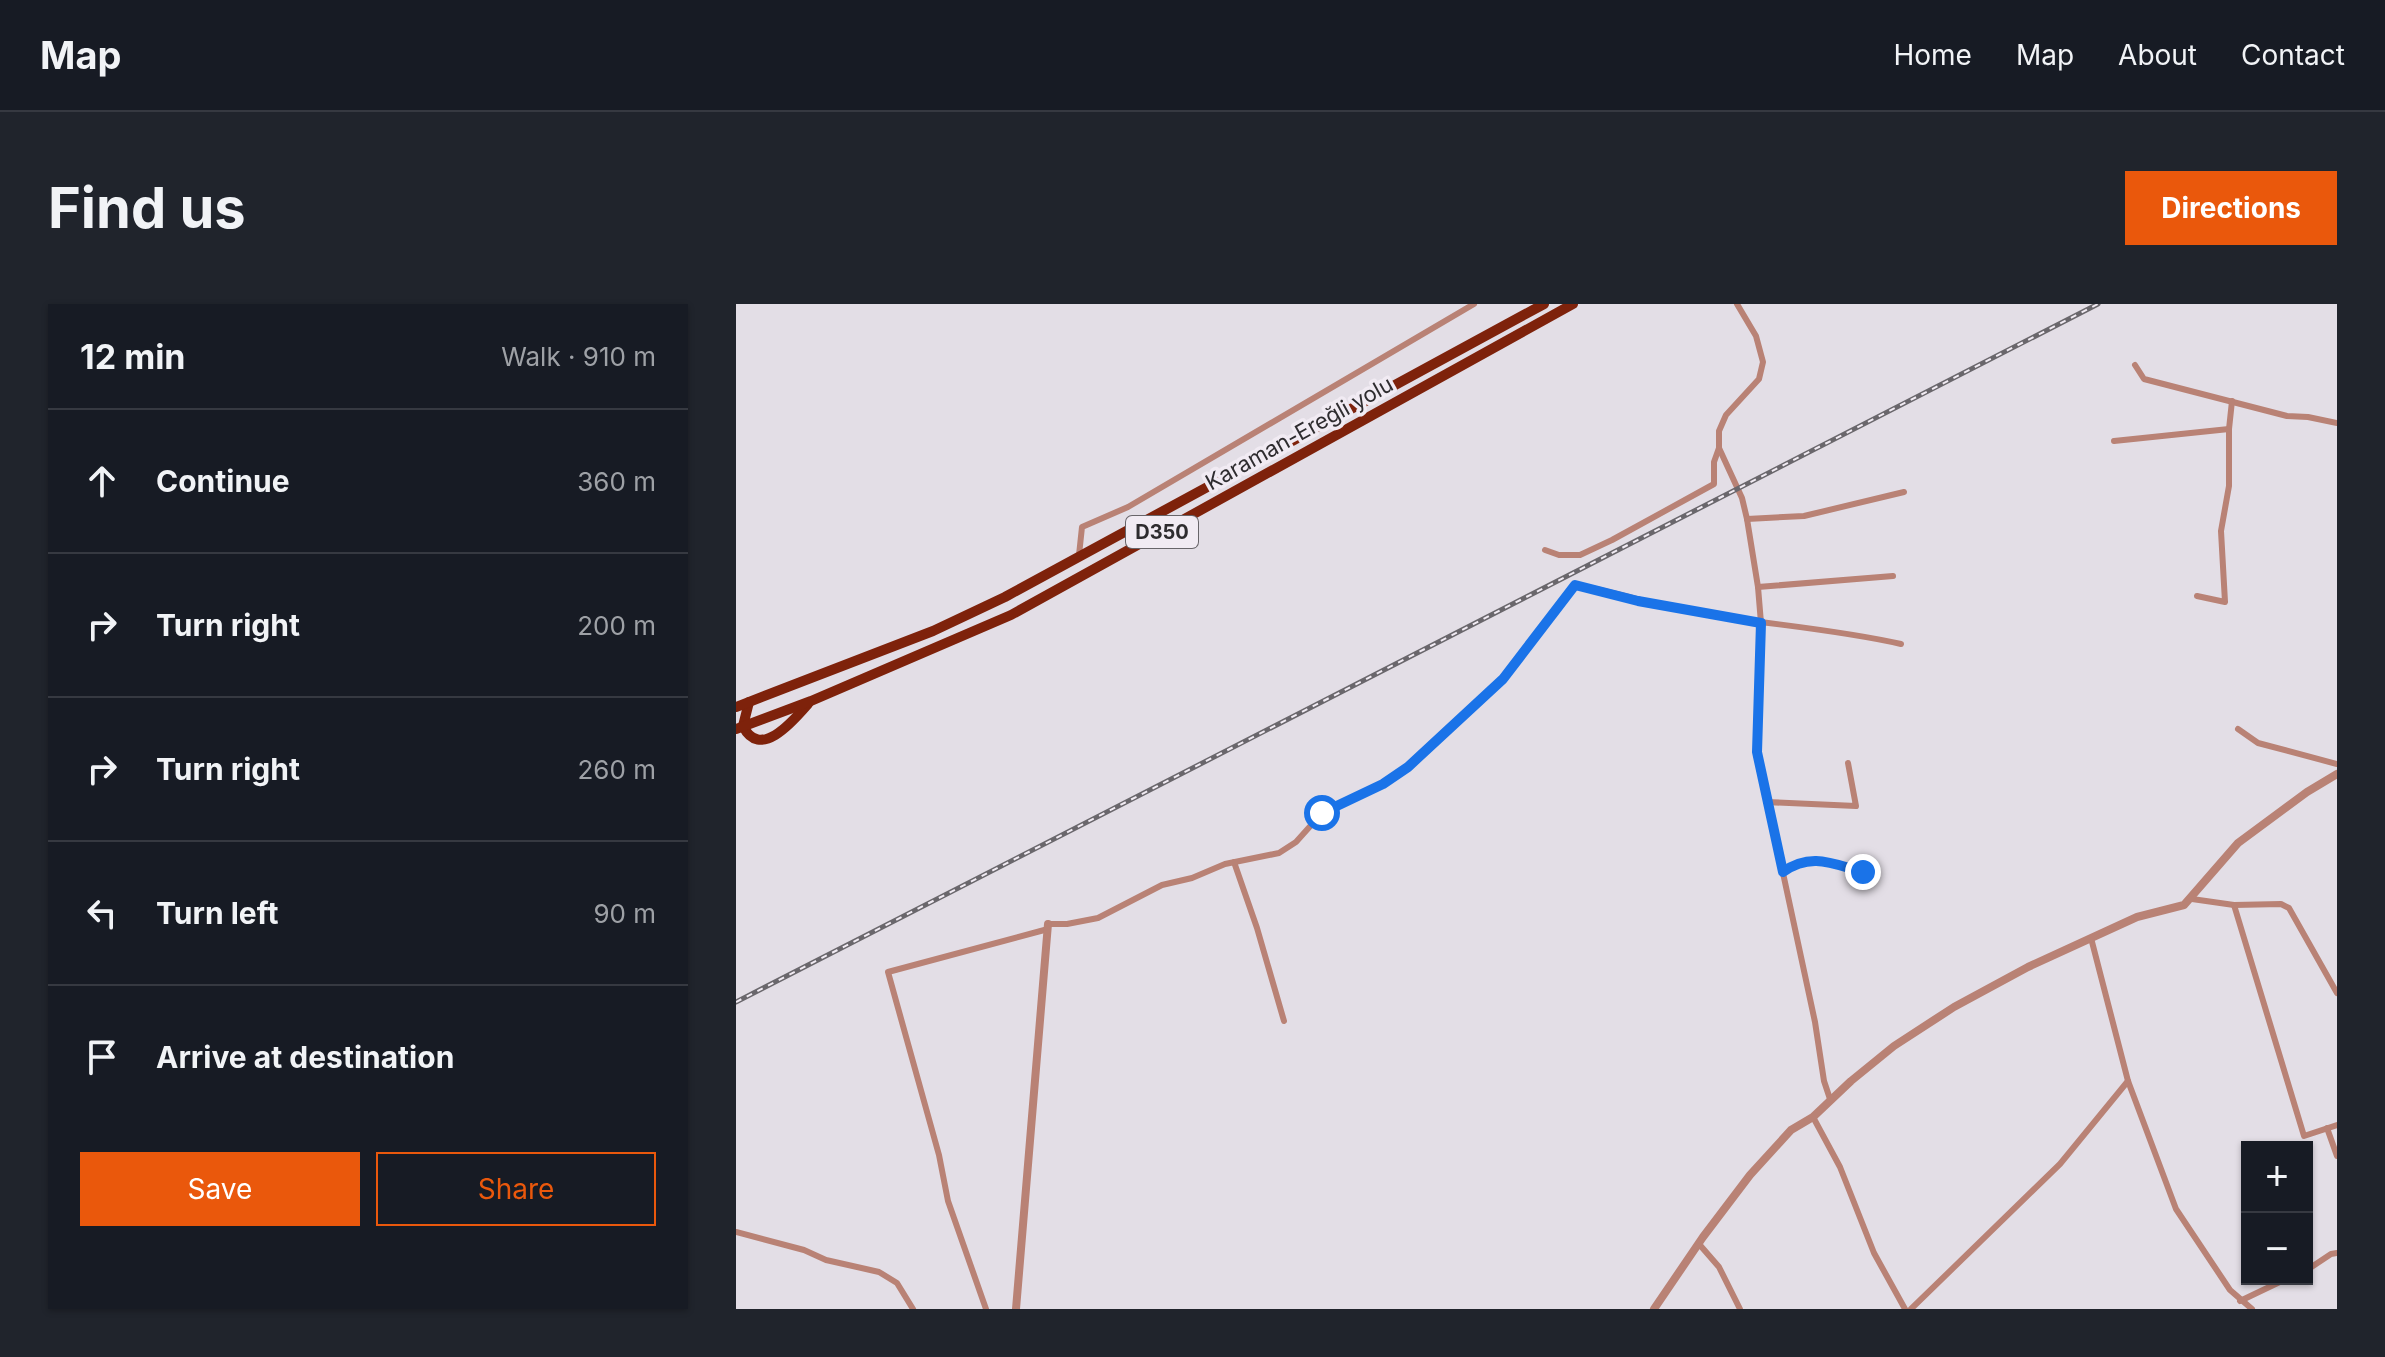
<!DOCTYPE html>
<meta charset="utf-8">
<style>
:root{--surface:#171b24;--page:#20242c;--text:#f1f3f6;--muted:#9ea1a6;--line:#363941;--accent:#ea580c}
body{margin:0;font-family:Inter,sans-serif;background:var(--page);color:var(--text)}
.controls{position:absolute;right:24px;bottom:24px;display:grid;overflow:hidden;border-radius:0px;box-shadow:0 2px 6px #0004}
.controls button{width:72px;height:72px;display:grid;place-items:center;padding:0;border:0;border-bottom:2px solid var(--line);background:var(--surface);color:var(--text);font:40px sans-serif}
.stop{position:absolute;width:24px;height:24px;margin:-18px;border:6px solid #1a73e8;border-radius:50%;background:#fff}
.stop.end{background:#1a73e8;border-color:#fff;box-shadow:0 2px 8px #0008}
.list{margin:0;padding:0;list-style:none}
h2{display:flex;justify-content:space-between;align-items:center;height:104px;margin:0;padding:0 32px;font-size:34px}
h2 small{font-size:26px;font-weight:400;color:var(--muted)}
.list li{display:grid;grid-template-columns:52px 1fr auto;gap:24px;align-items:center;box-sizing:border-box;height:144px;padding:0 32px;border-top:2px solid var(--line)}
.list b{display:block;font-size:30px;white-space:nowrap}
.list em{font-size:26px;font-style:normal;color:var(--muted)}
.actions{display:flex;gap:16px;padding:24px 32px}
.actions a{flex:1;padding:18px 0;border:2px solid var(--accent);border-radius:0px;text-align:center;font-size:28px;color:var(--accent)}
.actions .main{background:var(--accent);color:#fff}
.icon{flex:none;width:44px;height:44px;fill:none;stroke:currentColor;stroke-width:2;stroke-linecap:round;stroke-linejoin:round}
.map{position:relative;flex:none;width:1601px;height:1005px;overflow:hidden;border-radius:0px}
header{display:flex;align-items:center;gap:48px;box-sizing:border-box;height:112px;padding:0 40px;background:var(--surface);border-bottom:2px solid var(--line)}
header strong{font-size:38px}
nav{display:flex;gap:44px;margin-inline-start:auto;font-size:28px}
.intro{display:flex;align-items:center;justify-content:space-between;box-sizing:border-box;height:192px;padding:0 48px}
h1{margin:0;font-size:56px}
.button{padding:20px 36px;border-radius:0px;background:var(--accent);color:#fff;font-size:28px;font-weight:700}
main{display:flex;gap:48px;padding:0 48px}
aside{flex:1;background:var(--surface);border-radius:0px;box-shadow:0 2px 6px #0004}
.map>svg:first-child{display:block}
</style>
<header>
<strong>Map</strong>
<nav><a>Home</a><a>Map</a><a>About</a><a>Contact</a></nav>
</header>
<div class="intro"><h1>Find us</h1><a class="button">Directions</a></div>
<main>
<aside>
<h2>12 min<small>Walk · 910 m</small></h2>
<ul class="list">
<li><svg class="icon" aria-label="ahead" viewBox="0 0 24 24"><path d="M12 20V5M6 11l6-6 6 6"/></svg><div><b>Continue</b></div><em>360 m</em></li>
<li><svg class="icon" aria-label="right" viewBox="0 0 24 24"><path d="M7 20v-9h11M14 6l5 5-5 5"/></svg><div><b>Turn right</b></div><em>200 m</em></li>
<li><svg class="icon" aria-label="right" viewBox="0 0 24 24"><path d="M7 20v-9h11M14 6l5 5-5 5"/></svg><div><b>Turn right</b></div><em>260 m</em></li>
<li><svg class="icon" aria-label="left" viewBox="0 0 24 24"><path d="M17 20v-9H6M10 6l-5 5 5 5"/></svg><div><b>Turn left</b></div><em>90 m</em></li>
<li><svg class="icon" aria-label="arrive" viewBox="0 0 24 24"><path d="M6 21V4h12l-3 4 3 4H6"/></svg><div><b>Arrive at destination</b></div></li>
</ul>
<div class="actions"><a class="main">Save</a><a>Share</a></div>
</aside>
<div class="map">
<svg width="1601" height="1005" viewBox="0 0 1601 1005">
<rect width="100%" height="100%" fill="#e3dee6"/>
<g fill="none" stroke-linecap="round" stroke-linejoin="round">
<!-- minor -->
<g stroke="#b98275" stroke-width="6">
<path d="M1001,0L1020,32L1027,58L1023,75L990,111L983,127V144L1006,194L1011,215L1022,283L1025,319L1021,448L1079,718L1088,777L1094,795"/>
<path d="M1399,61L1408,75L1551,112L1572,113L1601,119"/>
<path d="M1378,137L1493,125"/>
<path d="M1011,215L1068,212L1168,188"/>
<path d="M809,246L823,251H844L876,236L978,180V158L983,144"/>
<path d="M343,251L346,223L392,203L738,0"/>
<path d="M1022,283L1157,272"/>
<path d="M1461,292L1489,298L1485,227L1493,182V125L1496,97"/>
<path d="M1502,425L1522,439L1601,460"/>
<path d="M1030,498L1120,502L1112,459"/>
<path d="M498,558L521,624L548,717"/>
<path d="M1047,568C1076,548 1096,559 1127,568"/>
<path d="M1456,595L1498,601L1545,600L1553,604L1601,689"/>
<path d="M1498,601L1568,832L1601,821"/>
<path d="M312,620H331L362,614L426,581L456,574L489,560L543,549L560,538L586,509L647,480L672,463L724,416L767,375L839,281C877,287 914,300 952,307C1023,320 1095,324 1165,340"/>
<path d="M1355,634L1392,777L1440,905L1494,986L1516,1005"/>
<path d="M1077,813L1104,863L1138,949L1169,1005"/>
<path d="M1591,824L1601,852"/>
<path d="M0,928L68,946L90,956L143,968L161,979L177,1005"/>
<path d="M963,940L983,963L1004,1005"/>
<path d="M1571,966L1595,950L1601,949"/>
<path d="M1504,997L1550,975"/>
<path d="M250,1005L212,897L203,851L152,668L312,625"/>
<path d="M1175,1005L1324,860L1392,777"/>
</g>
<!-- tertiary -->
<g stroke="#b98275" stroke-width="8">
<path d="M280,1005L312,620"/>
<path d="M918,1005L967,933L1014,871L1055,826L1077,813L1115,777L1158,742L1218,703L1292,663L1401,613L1448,601L1502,539L1571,488L1601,470"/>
</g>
<!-- trunk -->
<g stroke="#7e220b" stroke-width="10">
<path d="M13,398L7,422C24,457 58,416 72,400"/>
<path d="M0,403L197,327L269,293L808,0"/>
<path d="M0,425L75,397L275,311L837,0"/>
</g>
<defs>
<path id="rail" d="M0,698L1362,0"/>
</defs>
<!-- rail casing -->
<use href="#rail" stroke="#6a676c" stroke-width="5"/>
<!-- rail -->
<use href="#rail" stroke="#f1ebf3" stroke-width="2" stroke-dasharray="6" stroke-linecap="butt"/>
</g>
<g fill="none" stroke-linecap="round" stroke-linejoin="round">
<!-- route -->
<path stroke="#1a73e8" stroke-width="10" d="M586,509L647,480L672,463L767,375L839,281L902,297L1025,319L1021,448L1047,568C1075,548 1097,560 1127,568"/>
</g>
<g text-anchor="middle" stroke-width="7" stroke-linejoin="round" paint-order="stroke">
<!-- shield labels -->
<rect fill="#f1ebf3" stroke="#68656a" stroke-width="2" x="390" y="212" width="72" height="32" rx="6"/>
<g font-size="20" font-weight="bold" fill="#2e2c2f">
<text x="426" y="235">D350</text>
</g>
<!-- street labels -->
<g font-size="22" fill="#2e2c2f" stroke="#f1ebf3">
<text transform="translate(563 129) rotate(-29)" y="8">Karaman-Ereğli yolu</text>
</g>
</g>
</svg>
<div class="controls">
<button>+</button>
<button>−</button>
</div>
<div class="stop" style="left:586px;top:509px"></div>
<div class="stop end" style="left:1127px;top:568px"></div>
</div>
</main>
